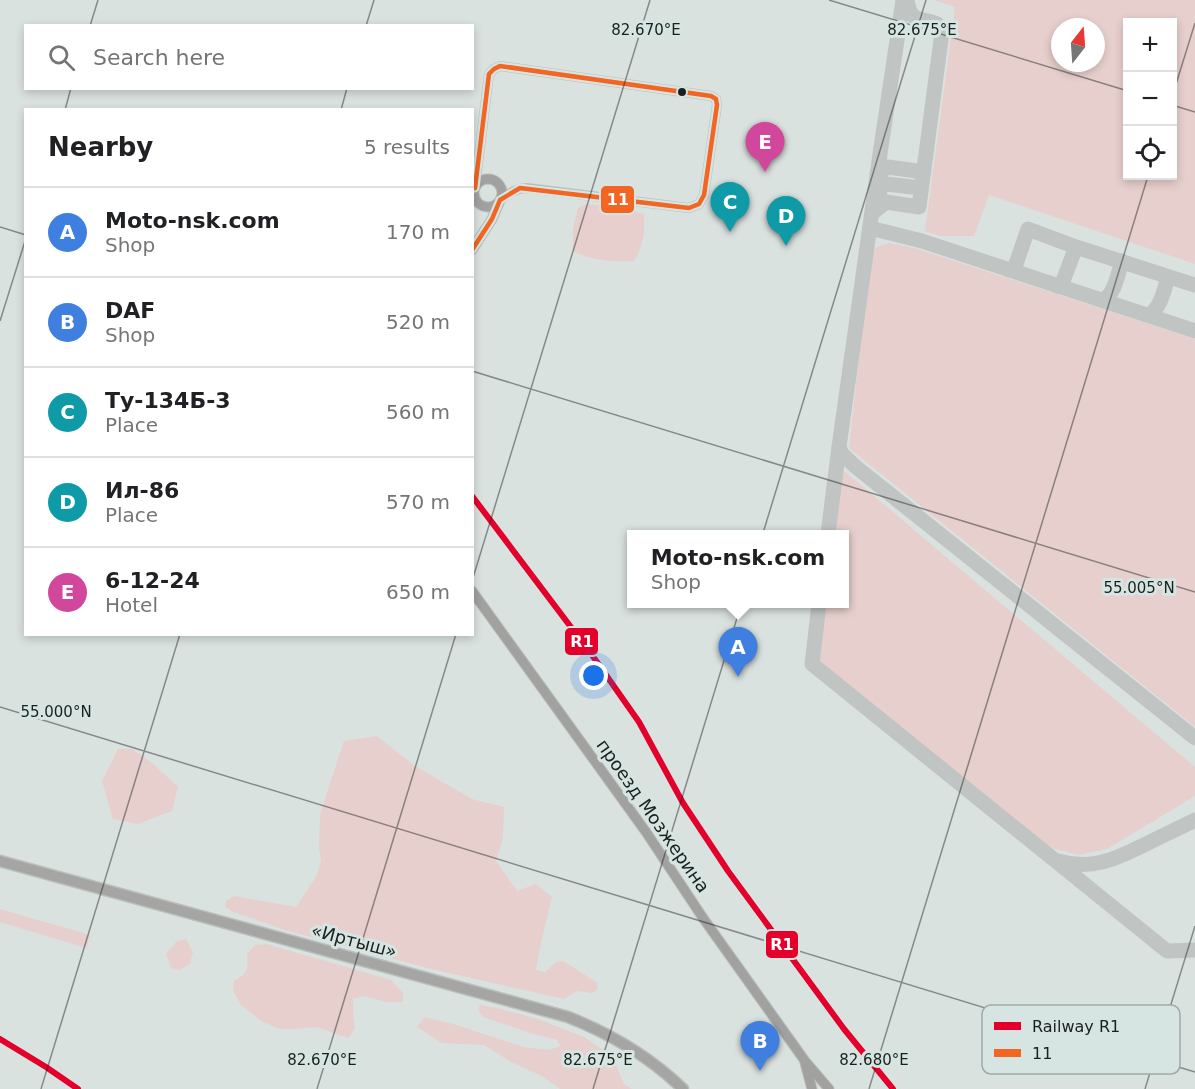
<!DOCTYPE html>
<meta charset="utf-8">
<style>
:root{--surface:#fff;--page:#f6f6f6;--text:#202124;--muted:#757577;--line:#e0e0e0;--accent:#0b8043}
body{margin:0;font-family:"DejaVu Sans",sans-serif;background:var(--page);color:var(--text)}
.controls{position:absolute;right:18px;top:18px;display:grid;overflow:hidden;border-radius:0px;box-shadow:0 3px 9px #0003}
.controls button{width:54px;height:54px;display:grid;place-items:center;padding:0;border:0;border-bottom:2px solid var(--line);background:var(--surface);color:var(--text);font:30px sans-serif}
.compass{position:absolute;left:1051px;top:18px;width:54px;height:54px;border-radius:50%;background:var(--surface);box-shadow:0 3px 9px #0003;rotate:17deg}
.you{position:absolute;left:594px;top:676px;width:21px;height:21px;margin:-15px;border:4px solid #fff;border-radius:50%;background:#1a73e8;box-shadow:0 0 0 9px #1a73e833}
.badge{display:grid;place-items:center;width:39px;height:39px;border-radius:50%;background:var(--accent);color:#fff;font-size:20px;font-weight:700}
.pin{position:absolute;translate:-50% -50px;filter:drop-shadow(0 2px 3px #0008)}
.pin::after{content:'';position:absolute;top:32px;width:21px;height:18px;background:inherit;clip-path:polygon(0 0,100% 0,50% 100%)}
.popup{position:absolute;left:627px;top:530px;width:222px;height:78px;box-sizing:border-box;display:grid;place-content:center;border-radius:0px;background:var(--surface);filter:drop-shadow(0 2px 4px #0005);font-size:20px;white-space:nowrap;color:var(--muted)}
.popup b{font-size:22px;color:var(--text)}
.popup::after{content:'';position:absolute;left:50%;top:100%;margin-left:-12px;border:12px solid transparent;border-top-color:var(--surface)}
.list{margin:0;padding:0;list-style:none}
h2{display:flex;justify-content:space-between;align-items:center;height:78px;margin:0;padding:0 24px;font-size:26px}
h2 small{font-size:20px;font-weight:400;color:var(--muted)}
.list li{display:grid;grid-template-columns:39px 1fr auto;gap:18px;align-items:center;box-sizing:border-box;height:90px;padding:0 24px;border-top:2px solid var(--line)}
.list b{display:block;font-size:22px;white-space:nowrap}
.list p{margin:0;font-size:20px;white-space:nowrap;color:var(--muted)}
.list em{font-size:20px;font-style:normal;color:var(--muted)}
.icon{flex:none;width:33px;height:33px;fill:none;stroke:currentColor;stroke-width:2;stroke-linecap:round;stroke-linejoin:round}
.map{position:relative;flex:none;width:1195px;height:1089px;overflow:hidden}
.search{position:absolute;background:var(--surface);box-shadow:0 3px 9px #0003;left:24px;top:24px;width:450px;height:66px;display:flex;align-items:center;gap:15px;box-sizing:border-box;padding:0 21px;border-radius:0px;color:var(--muted);font-size:22px}
.panel{position:absolute;background:var(--surface);box-shadow:0 3px 9px #0003;left:24px;top:108px;width:450px;height:528px;border-radius:0px}
.map>svg:first-child{display:block}
</style>
<div class="map">
<svg width="1195" height="1089" viewBox="0 0 1195 1089">
<rect width="100%" height="100%" fill="#dae2e0"/>
<!-- green -->
<g fill="#e7cfcd" fill-rule="evenodd">
<path d="M934,0H1195V264L989,195L974,236H939L925,231L955,7ZM1128,22H1172V176H1128ZM1060,27H1096V63H1060Z"/>
<path d="M587,204L614,207L644,214C645,231 643,247 634,261C614,262 591,261 573,251V229L578,208Z"/>
<path d="M889,243L918,249L1195,339V727L849,448L870,257L876,247Z"/>
<path d="M843,470L1195,767V796L1107,849L1079,855L1047,847L815,659L823,604H844V534H833Z"/>
<path d="M377,736L415,766L472,799L504,807L503,837L496,861L517,891L536,884L552,897L542,938L536,970L545,972L556,962L563,961L596,982L598,987L596,991L592,993L577,991L564,999L435,970L285,930L231,911L225,906L226,901L234,896L296,907L317,875L321,861L319,848L320,814L344,741Z"/>
<path d="M118,749H132L152,763L178,787L172,811L138,824L113,819L102,781Z"/>
<path d="M0,909L90,935L86,948L0,922Z"/>
<path d="M186,939L193,952L190,964L179,970L171,968L166,954L176,942Z"/>
<path d="M266,944L391,980L403,993V1002H386L363,996L353,999V1015L355,1029L348,1038L317,1027L293,1029H279L260,1020L241,1005L233,990L234,981C248,973 248,970 247,954L255,945Z"/>
<path d="M480,1005L497,1008L538,1019L584,1037L612,1056L624,1084L632,1089H560L545,1078L531,1071L511,1062L484,1045L442,1043L417,1027L425,1017L453,1024L524,1047L549,1050L561,1046L557,1040L530,1033L483,1017L478,1010Z"/>
</g>
<g fill="none" stroke-linecap="round" stroke-linejoin="round">
<!-- taxiway -->
<g stroke="#c0c5c4" stroke-width="15">
<path d="M903,0L880,154L839,447L842,454L856,467L1195,738"/>
<path d="M880,177L877,174L888,167L924,172"/>
<path d="M880,195L875,189L886,184L921,188"/>
<path d="M872,213L886,202L919,207L942,32L937,24C920,17 911,24 907,0"/>
<path d="M870,228L922,241L1195,331"/>
<path d="M1009,270L1012,269L1016,264L1028,229L1076,247L1195,285"/>
<path d="M1057,286L1063,281L1076,247"/>
<path d="M1103,300C1115,295 1118,273 1122,261"/>
<path d="M1148,315C1161,309 1164,290 1168,277"/>
<path d="M828,534L839,447"/>
<path d="M819,604L812,664L1167,951L1195,950"/>
<path d="M1058,861C1094,871 1117,858 1148,843C1164,835 1179,828 1195,820"/>
</g>
<defs>
<path id="secondary" d="M475,188L489,74L494,69L500,66L711,96L716,99L717,105L704,195L699,204L689,208L527,188C516,188 509,194 500,200"/>
<g id="primary">
<circle cx="488" cy="193" r="14"/>
<path d="M472,250L492,219L499,203"/>
<path d="M472,591L646,832L703,918L805,1061L829,1089"/>
<path d="M805,1063L812,1089"/>
</g>
<path id="highway" d="M0,861L568,1017C611,1034 649,1056 683,1089"/>
</defs>
<!-- secondary casing -->
<use href="#secondary" stroke="#b8bebc" stroke-width="10"/>
<!-- primary casing -->
<use href="#primary" stroke="#b8bebc" stroke-width="11"/>
<!-- highway casing -->
<use href="#highway" stroke="#b8bebc" stroke-width="13"/>
<!-- secondary -->
<use href="#secondary" stroke="#a7a8a8" stroke-width="8"/>
<!-- primary -->
<use href="#primary" stroke="#a1a1a0" stroke-width="9"/>
<!-- highway -->
<use href="#highway" stroke="#a5a6a4" stroke-width="10"/>
<defs>
<path id="bus-1" d="M472,250L492,219L500,200L520,188L689,208L699,204L704,195L717,105L716,99L711,96L500,66L494,69L489,74L475,188"/>
</defs>
<!-- bus-1 casing -->
<use href="#bus-1" stroke="#d6e5e1" stroke-width="9"/>
<!-- bus-1 -->
<use href="#bus-1" stroke="#f26522" stroke-width="4.5"/>
<defs>
<g id="rail-1">
<path d="M472,496L592,655L639,722L683,803L728,871L844,1029L893,1089"/>
<path d="M0,1039L46,1067L78,1089"/>
</g>
</defs>
<!-- rail-1 casing -->
<use href="#rail-1" stroke="#d6e5e1" stroke-width="10"/>
<!-- rail-1 -->
<use href="#rail-1" stroke="#e4002b" stroke-width="6"/>
</g>
<!-- ticks -->
<path fill="none" stroke="#1a201e" stroke-width="1.5" stroke-opacity="0.45" d="M829,0L1128,91M90,26L98,0M366,26L374,0M1172,97L1195,23M1172,105L1195,112M65,110L71,88M341,110L347,88M0,227L26,235M0,321L26,238M472,371L1195,592M472,581L650,0M0,707L1195,1072M41,1089L180,634M317,1089L456,634M593,1089L926,0M869,1089L1148,176M1145,1089L1195,926"/>
<!-- markers -->
<circle fill="#1a201e" stroke="#d6e5e1" stroke-width="2" cx="682" cy="92" r="5"/>
<g text-anchor="middle" stroke-width="6" stroke-linejoin="round" paint-order="stroke">
<!-- street labels -->
<g font-size="18" fill="#1a201e" stroke="#d6e5e1">
<text transform="translate(653 816) rotate(55)" y="6">проезд Мозжерина</text>
<text transform="translate(354 941) rotate(15)" y="6">«Иртыш»</text>
</g>
</g>
<!-- legend -->
<rect x="982" y="1005" width="198" height="69" rx="9" fill="#d6e5e1" stroke="#9eaaa6" stroke-width="1.5"/>
<rect x="994" y="1022" width="27" height="8" fill="#e4002b"/>
<rect x="994" y="1049" width="27" height="8" fill="#f26522"/>
<g font-size="16" fill="#1a201e">
<text x="1032" y="1032">Railway R1</text>
<text x="1032" y="1059">11</text>
</g>
<g font-size="15" text-anchor="middle" fill="#1a201e" stroke="#d6e5e1" stroke-width="6" stroke-linejoin="round" paint-order="stroke">
<text x="646" y="35">82.670°E</text>
<text x="922" y="35">82.675°E</text>
<text x="1139" y="593">55.005°N</text>
<text x="56" y="717">55.000°N</text>
<text x="322" y="1065">82.670°E</text>
<text x="598" y="1065">82.675°E</text>
<text x="874" y="1065">82.680°E</text>
</g>
<g stroke="#d6e5e1" stroke-width="2">
<rect x="600" y="185" width="35" height="29" rx="6" fill="#f26522"/>
<rect x="564" y="627" width="35" height="29" rx="6" fill="#e4002b"/>
<rect x="765" y="930" width="34" height="29" rx="6" fill="#e4002b"/>
</g>
<g font-size="16" text-anchor="middle" font-weight="bold" fill="#fff">
<text x="618" y="205">11</text>
<text x="582" y="647">R1</text>
<text x="782" y="950">R1</text>
</g>
</svg>
<div class="controls">
<button>+</button>
<button>−</button>
<button><svg class="icon" aria-label="locate" viewBox="0 0 24 24"><circle cx="12" cy="12" r="6"/><path d="M12 2v4M12 18v4M2 12h4M18 12h4"/></svg></button>
</div>
<svg class="compass" viewBox="-18 -18 36 36"><path d="M0-13l5 13h-10z" fill="#e53935"/><path d="M0 13l5-13h-10z" fill="#757577"/></svg>
<div class="you"></div>
<div class="pin badge" style="left:738px;top:677px;background:#3f7fe0">A</div>
<div class="popup"><b>Moto-nsk.com</b>Shop</div>
<div class="pin badge" style="left:760px;top:1071px;background:#3f7fe0">B</div>
<div class="pin badge" style="left:730px;top:232px;background:#0f9aa8">C</div>
<div class="pin badge" style="left:786px;top:246px;background:#0f9aa8">D</div>
<div class="pin badge" style="left:765px;top:172px;background:#d1479c">E</div>
<div class="search"><svg class="icon" aria-label="search" viewBox="0 0 24 24"><circle cx="10" cy="10" r="6"/><path d="M15 15l6 6"/></svg>Search here</div>
<section class="panel">
<h2>Nearby<small>5 results</small></h2>
<ul class="list">
<li><span class="badge" style="background:#3f7fe0">A</span><div><b>Moto-nsk.com</b><p>Shop</p></div><em>170 m</em></li>
<li><span class="badge" style="background:#3f7fe0">B</span><div><b>DAF</b><p>Shop</p></div><em>520 m</em></li>
<li><span class="badge" style="background:#0f9aa8">C</span><div><b>Ту-134Б-3</b><p>Place</p></div><em>560 m</em></li>
<li><span class="badge" style="background:#0f9aa8">D</span><div><b>Ил-86</b><p>Place</p></div><em>570 m</em></li>
<li><span class="badge" style="background:#d1479c">E</span><div><b>6-12-24</b><p>Hotel</p></div><em>650 m</em></li>
</ul>
</section>
</div>
